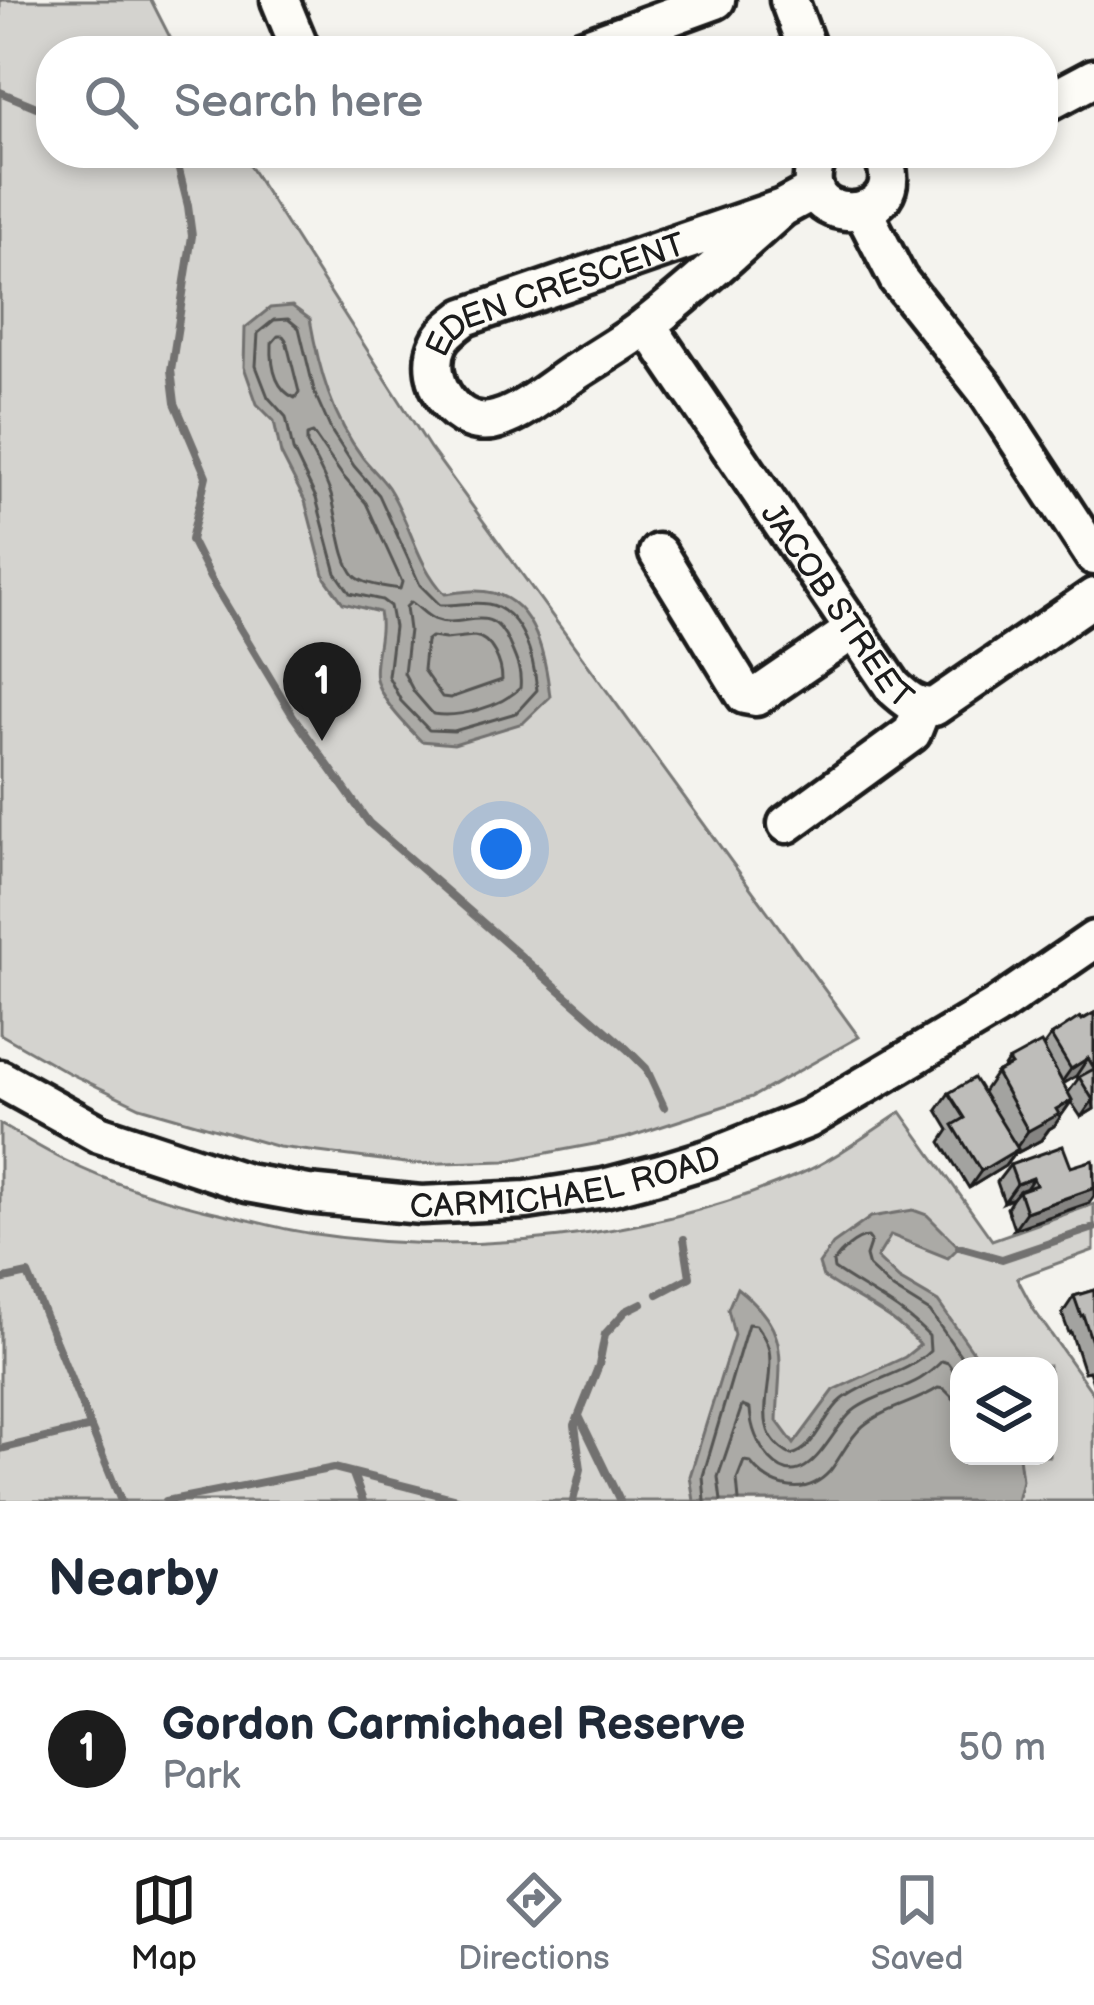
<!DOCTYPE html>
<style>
:root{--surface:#fff;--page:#f6f6f7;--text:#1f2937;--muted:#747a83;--line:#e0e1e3;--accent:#1c1c1c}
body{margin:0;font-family:"Balsamiq Sans",sans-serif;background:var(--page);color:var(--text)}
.controls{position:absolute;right:36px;bottom:36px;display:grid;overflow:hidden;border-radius:24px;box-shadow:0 6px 18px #0003}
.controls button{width:108px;height:108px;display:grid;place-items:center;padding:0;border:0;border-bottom:3px solid var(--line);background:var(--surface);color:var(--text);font:60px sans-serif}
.you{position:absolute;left:501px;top:849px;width:42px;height:42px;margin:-30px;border:9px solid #fff;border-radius:50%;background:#1a73e8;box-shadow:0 0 0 18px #1a73e833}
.badge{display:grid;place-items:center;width:78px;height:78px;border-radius:50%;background:var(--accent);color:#fff;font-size:39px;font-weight:700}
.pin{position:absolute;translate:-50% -99px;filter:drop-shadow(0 3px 6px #0008)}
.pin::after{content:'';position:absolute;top:63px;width:42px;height:36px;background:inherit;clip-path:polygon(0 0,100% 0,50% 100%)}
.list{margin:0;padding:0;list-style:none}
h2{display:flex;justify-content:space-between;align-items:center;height:156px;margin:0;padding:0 48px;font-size:51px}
h2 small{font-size:39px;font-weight:400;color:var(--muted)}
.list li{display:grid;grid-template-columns:78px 1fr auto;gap:36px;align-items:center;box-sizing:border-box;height:180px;padding:0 48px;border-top:3px solid var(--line)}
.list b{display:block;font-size:45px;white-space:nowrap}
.list p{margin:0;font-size:39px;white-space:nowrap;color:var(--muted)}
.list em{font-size:39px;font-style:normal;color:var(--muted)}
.icon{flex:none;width:66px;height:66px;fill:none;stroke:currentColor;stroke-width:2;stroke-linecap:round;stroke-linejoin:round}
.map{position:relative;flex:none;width:1094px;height:1501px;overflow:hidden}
.search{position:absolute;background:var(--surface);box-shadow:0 6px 18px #0003;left:36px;right:36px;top:36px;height:132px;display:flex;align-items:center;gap:30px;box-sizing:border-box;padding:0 42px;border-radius:48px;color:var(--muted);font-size:45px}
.sheet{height:336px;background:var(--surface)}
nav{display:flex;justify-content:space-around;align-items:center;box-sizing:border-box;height:168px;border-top:3px solid var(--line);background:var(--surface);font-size:33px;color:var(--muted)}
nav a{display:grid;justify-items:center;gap:6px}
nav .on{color:var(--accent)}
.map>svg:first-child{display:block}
</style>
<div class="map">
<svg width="1094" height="1501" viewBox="0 0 1094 1501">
<rect width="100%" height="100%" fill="#f4f3ee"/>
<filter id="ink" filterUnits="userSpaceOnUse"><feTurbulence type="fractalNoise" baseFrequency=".00833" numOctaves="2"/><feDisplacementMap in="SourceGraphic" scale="24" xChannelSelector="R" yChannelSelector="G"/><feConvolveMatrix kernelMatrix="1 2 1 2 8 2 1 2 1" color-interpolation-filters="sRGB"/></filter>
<g filter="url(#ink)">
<!-- green -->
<g fill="#d4d3cf" stroke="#787876" stroke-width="3" fill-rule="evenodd">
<path d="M0,0H151L177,51H51V153H241L430,448L859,1037L752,1097L626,1138L505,1161L413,1164L279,1147L140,1107L67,1072L0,1034Z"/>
<path d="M901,1112L992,1240L1094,1204V1250L1017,1278L1034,1310L1094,1395V1501H0V1124C21,1136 42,1149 64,1160C113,1185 174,1203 228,1215C254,1221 281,1229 308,1233C469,1258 650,1239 800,1174C835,1159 869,1133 901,1112ZM959,1366H1049V1456H959Z"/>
</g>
<!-- water -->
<g fill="#abaaa6" stroke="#72716f" stroke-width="3">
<path d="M292,306L310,319C319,370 332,417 363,458C371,468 381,477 388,487C410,521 416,564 445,594C461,592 477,589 493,593C536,603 546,660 550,697L523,723L454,744L421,741C405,724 382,702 376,679C372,661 384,635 379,612L343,603L325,578L305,501L281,454L274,421L257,404L244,367L245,328L270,308Z"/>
<path d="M913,1210L927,1215L959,1247L948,1258L891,1235L877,1258L899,1279L938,1302L983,1366H959V1456H1019L1022,1480L1017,1501H694L690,1476L734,1335L728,1309L737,1288C793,1332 779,1359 777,1421L794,1444L834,1390L905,1357L920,1345C890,1312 858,1301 823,1277L819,1264L833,1244L871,1217Z"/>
</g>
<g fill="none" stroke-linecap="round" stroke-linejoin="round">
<!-- shore -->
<g stroke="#555553" stroke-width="3">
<path d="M288,319L299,328L315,394L332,432L354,466L379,495L420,585L440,605C456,606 472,601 488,604C524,611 534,660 537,690L516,713L454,731L429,730L401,701L388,676L394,627L390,606L382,600L350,593L336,573L316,498L293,450L286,417L268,397L256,366L258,333L274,320Z"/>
<path d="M278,336H283L286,340L299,392L295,398C274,389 271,364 272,343Z"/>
<path d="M313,433L342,475L366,503L402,582L400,589C388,587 364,585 355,576C341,562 338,516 331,495C325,477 316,461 307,444V435Z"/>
<path d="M411,602C419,607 425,615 434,619C464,631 490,599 509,643C516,659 522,671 520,688C500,707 460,718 433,714L414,692L404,673L409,630L406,607Z"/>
<path d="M474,636C492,638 502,664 502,680L450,698L442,697L423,670L426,641L431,637L445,639Z"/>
<path d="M705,1501L703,1476L748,1324L756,1325C761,1332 767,1341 769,1350C776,1386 746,1432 791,1455C816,1450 824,1413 843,1399C870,1378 906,1375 930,1351L929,1336C897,1304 869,1293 834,1269L833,1263C841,1252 855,1238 868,1237L871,1241L866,1256L869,1267L893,1289L930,1312L968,1366"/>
<path d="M721,1501L718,1477L742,1406L750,1409C751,1428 757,1444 770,1459C807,1499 831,1428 853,1411C872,1396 900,1391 920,1379C928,1374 936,1367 942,1361L948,1363L959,1379"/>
<path d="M739,1501L737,1479L744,1461L750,1462C770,1488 805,1499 830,1471C841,1457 849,1438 863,1426C884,1408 916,1403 938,1388L944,1389L959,1404"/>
</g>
<!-- stream -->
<g stroke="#72716f" stroke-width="8">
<path d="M0,92L51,113"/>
<path d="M147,153L178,166L188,206L192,236L171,370L175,403L206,476L191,540L210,578L293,716L369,823L627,1049L646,1068L664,1107"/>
<path d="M959,1247L1002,1259L1094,1228"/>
<path d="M0,1280L28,1274L121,1501"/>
<path d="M658,1294L690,1277L684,1239"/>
<path d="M579,1416L620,1501"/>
<path d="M0,1449L91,1427"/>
<path d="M353,1474L363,1501"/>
<path d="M166,1501L334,1468L464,1501"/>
<path d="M573,1501L581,1469L575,1425L599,1365L605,1334L626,1311L642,1303"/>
</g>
<defs>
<g id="minor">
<path d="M280,0L301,51"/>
<path d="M789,0L808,51"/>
<path d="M576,51L716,0"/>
<path d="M1043,105L1094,78"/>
<path d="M820,153C780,232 921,229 881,153"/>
<path id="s1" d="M782,208C738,247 695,288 648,324C624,343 596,358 571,375C549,390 524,411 499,419C457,434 421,379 439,343C444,332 456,324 465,317L782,208L815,190"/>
<path d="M863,211L898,279L985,389L1094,556"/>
<path id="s2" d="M647,325L893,687C906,699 916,708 934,707L1094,597"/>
<path d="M658,553L745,695L756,697L855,629"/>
<path d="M787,824L912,733L922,708"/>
<path id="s3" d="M0,1079L99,1134L247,1183L308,1194L421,1205L527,1200L604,1188L661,1173L710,1158L808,1119L995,1008L1094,940"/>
</g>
</defs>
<!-- minor casing -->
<use href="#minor" stroke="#1c1c1c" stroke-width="45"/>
<!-- minor -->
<use href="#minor" stroke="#fdfcf7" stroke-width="36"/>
</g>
<!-- wall -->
<g fill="#a3a3a0" stroke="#1c1c1c" stroke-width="3" fill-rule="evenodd">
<path d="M1094,1013V1109L1081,1117L1071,1102L1054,1126L1049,1129L1041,1140L1013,1155L1005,1166L969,1188L941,1142L949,1130L937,1110L949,1093L983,1092L996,1073L1002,1070L1008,1061L1043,1047L1051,1036ZM1076,1076L1078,1079L1068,1093L1063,1084Z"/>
<path d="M1094,1164V1196L1089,1203L1014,1229L1007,1208L1013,1198L1004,1202L997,1182L1010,1165L1071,1167Z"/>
<path d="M1094,1290V1386L1089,1371L1084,1372L1071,1332L1069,1333L1062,1314L1074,1296Z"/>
</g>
<!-- shaded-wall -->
<g fill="#858482" stroke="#1c1c1c" stroke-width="3">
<path d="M1088,1058L1076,1076L1059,1086L1071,1069Z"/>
<path d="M1072,1100L1054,1126L1049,1129L1041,1140L1013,1155L1005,1166L969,1188L981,1171L1014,1151L1028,1131L1056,1109Z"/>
<path d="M1093,1100L1094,1109L1081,1117Z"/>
<path d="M1033,1178L1021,1196L1019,1191L1013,1198L1004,1202L1017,1184Z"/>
<path d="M1094,1188V1196L1089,1203L1014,1229L1026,1212Z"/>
</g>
<!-- building -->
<g fill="#bebdba" stroke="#1c1c1c" stroke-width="3">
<path d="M1094,1013V1068L1088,1058L1071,1069L1051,1036L1080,1017L1082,1020Z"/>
<path d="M1041,1043L1072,1100L1056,1109L1059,1114L1028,1131L996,1073L1011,1065L1008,1061Z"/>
<path d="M1094,1069V1100H1093L1079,1077Z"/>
<path d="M974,1078L1018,1149L981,1171L953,1125L965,1118L949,1093Z"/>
<path d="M1063,1146L1071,1167L1093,1160L1094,1188L1026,1212L1019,1191L1036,1185L1033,1178L1017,1184L1010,1165Z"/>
<path d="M1094,1290V1348L1083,1315L1081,1316L1074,1296Z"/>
</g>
</g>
<g text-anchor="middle" stroke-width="12" stroke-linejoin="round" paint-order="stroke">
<!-- street labels -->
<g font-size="33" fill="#1c1c1c" stroke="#fdfcf7">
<text dy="12" stroke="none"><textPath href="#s1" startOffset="603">EDEN CRESCENT</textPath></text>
<text dy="12" stroke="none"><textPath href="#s2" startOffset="339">JACOB STREET</textPath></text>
<text dy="12" stroke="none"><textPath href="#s3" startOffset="591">CARMICHAEL ROAD</textPath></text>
</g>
</g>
</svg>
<div class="controls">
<button><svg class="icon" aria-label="layers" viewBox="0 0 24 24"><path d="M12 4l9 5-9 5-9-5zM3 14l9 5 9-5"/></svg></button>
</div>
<div class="you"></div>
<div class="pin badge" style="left:322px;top:741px">1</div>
<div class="search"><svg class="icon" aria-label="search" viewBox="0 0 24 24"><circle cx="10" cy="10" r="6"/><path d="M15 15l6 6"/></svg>Search here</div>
</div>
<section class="sheet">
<h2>Nearby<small></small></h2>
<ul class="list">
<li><span class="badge">1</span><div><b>Gordon Carmichael Reserve</b><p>Park</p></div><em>50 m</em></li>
</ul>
</section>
<nav>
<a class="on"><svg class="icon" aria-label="map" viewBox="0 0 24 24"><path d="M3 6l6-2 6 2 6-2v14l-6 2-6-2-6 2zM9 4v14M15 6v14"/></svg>Map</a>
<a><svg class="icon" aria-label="directions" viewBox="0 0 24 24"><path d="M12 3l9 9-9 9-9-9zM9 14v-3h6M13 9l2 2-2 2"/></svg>Directions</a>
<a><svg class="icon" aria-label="saved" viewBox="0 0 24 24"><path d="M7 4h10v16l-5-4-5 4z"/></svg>Saved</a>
</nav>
